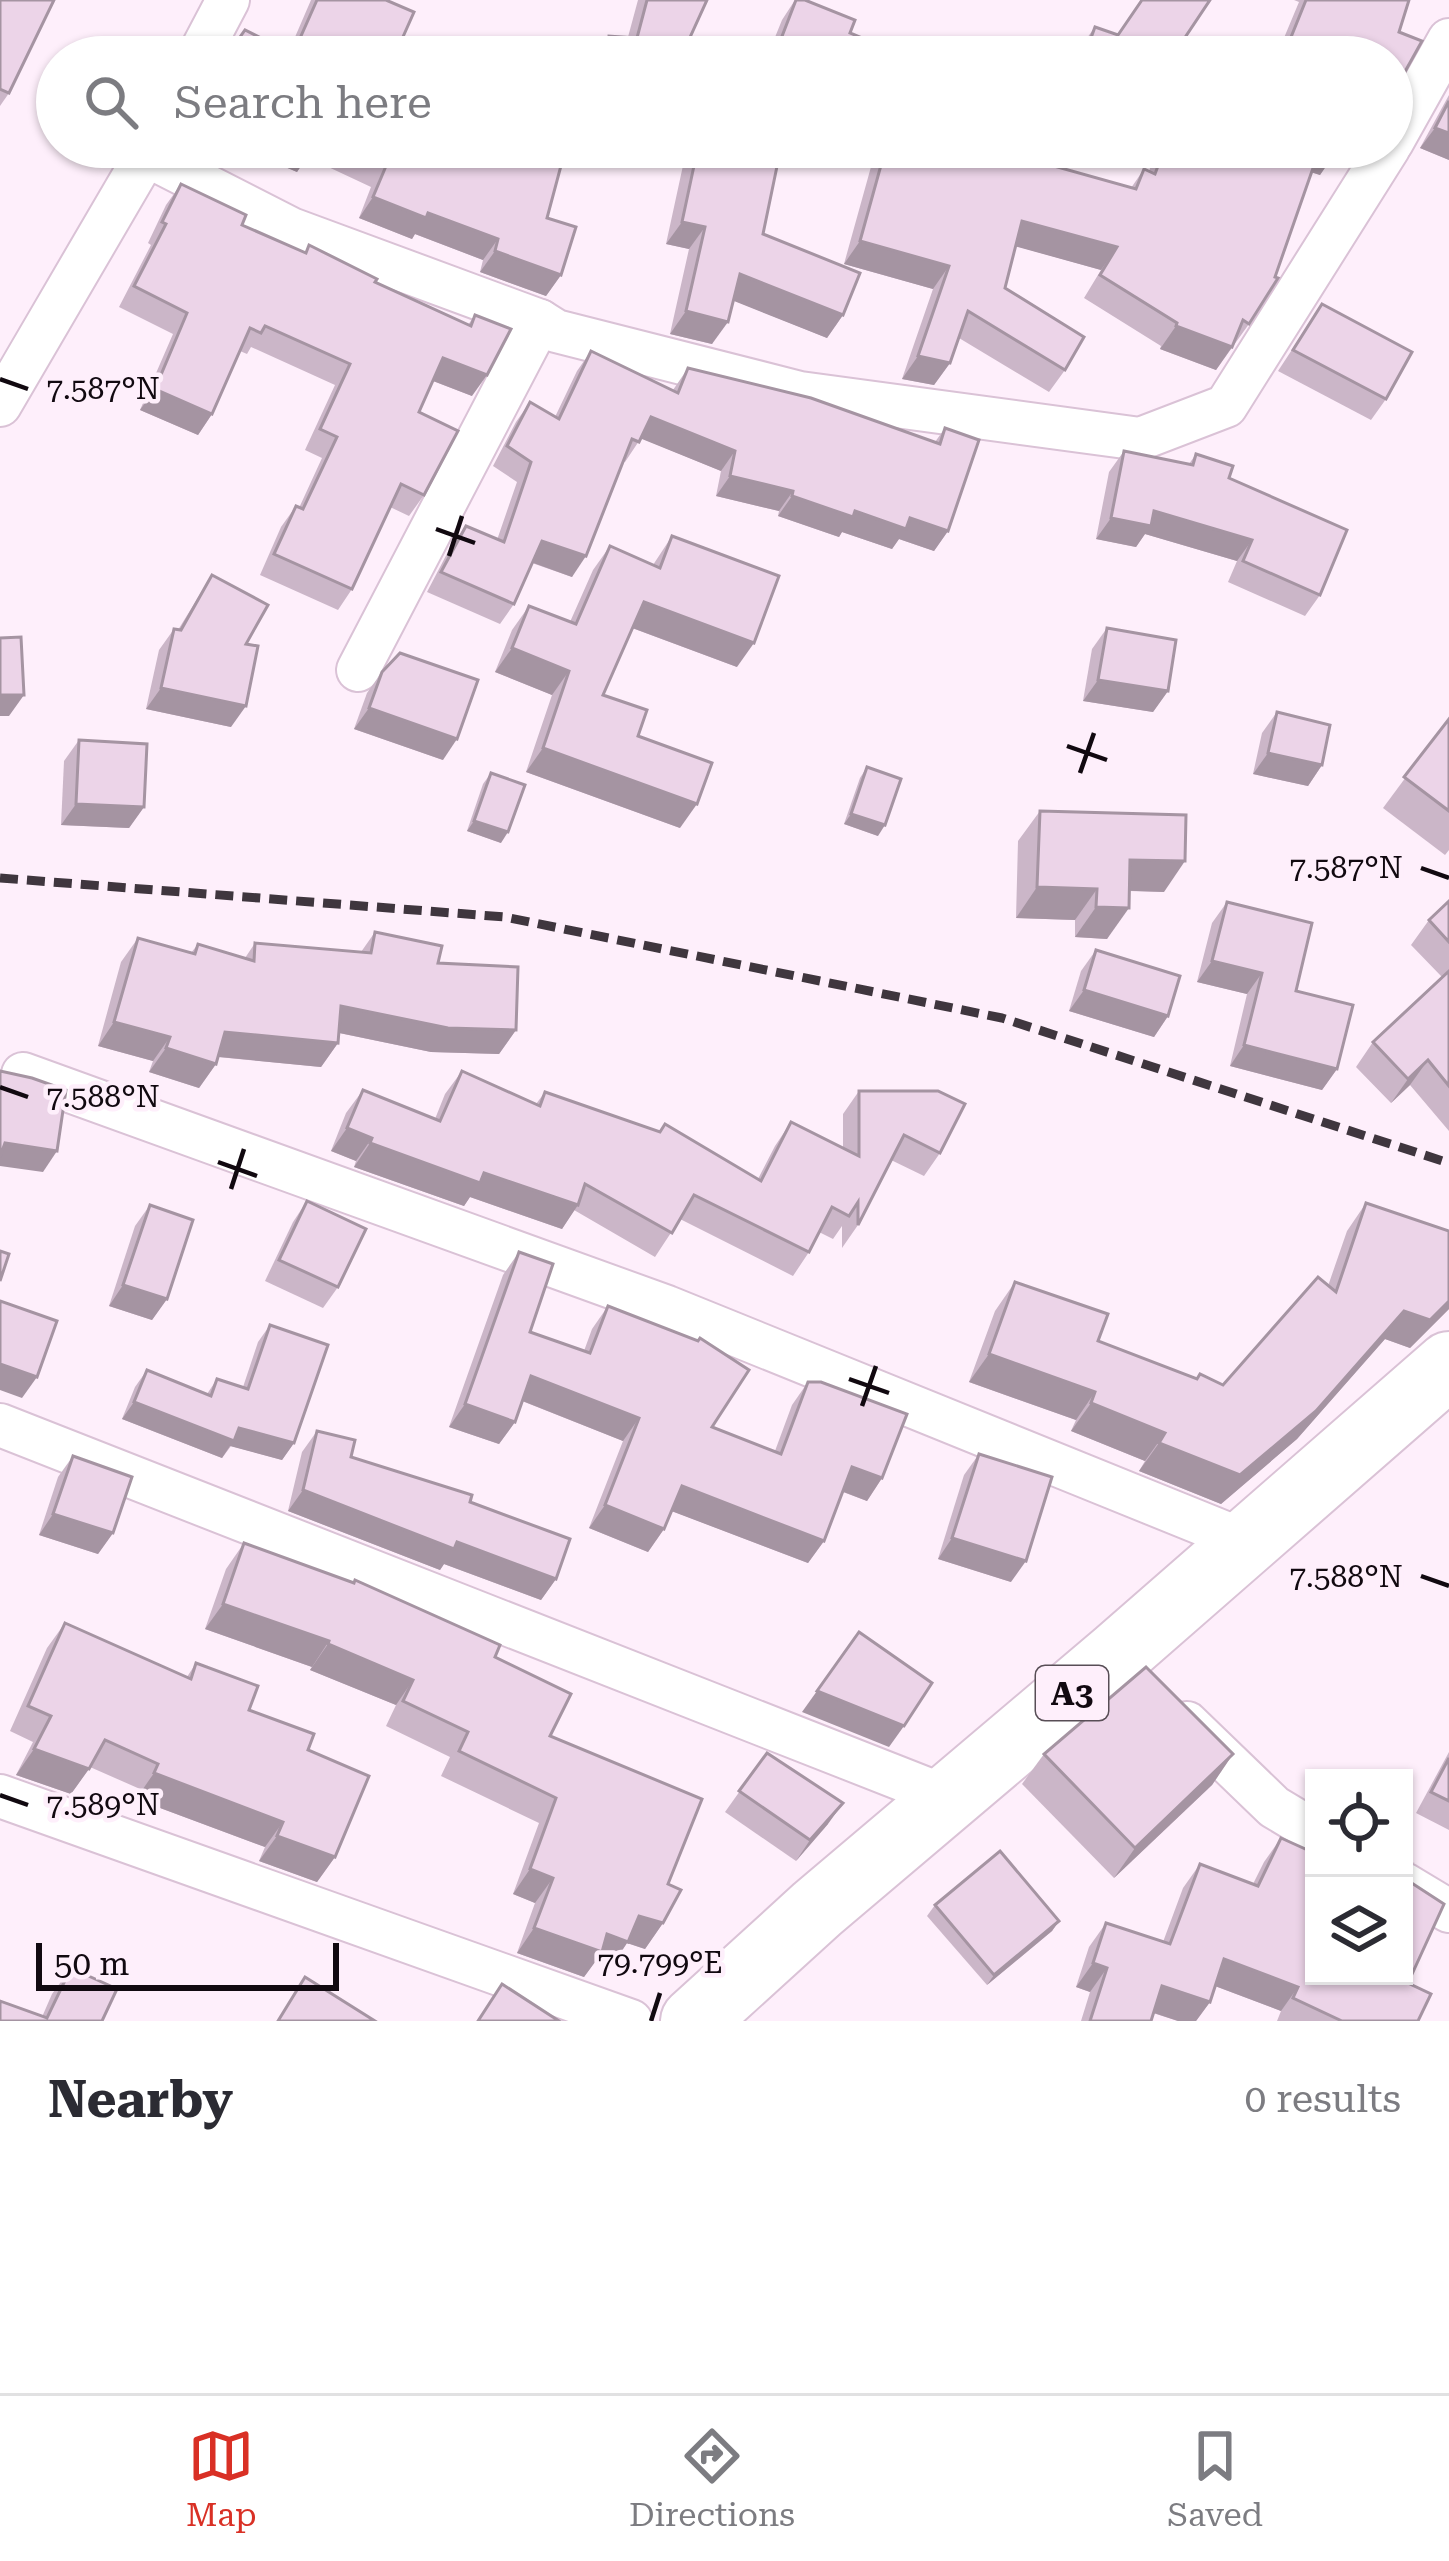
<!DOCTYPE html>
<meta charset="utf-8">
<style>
:root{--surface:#fff;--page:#f2f2f3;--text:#2b2b33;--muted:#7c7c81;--line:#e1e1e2;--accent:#d93025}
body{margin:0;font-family:"Roboto Serif",serif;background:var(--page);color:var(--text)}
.controls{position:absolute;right:36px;bottom:36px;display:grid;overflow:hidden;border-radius:0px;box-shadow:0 3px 9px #0004}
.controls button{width:108px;height:108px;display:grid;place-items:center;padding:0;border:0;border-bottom:3px solid var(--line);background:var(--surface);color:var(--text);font:60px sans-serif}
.scale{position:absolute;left:36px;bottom:30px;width:303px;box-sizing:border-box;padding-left:12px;border:6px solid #110910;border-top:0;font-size:33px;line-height:42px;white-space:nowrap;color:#110910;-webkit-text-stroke:9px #feeffb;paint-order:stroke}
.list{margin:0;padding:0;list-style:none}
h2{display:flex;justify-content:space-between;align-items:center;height:156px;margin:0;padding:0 48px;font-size:51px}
h2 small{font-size:39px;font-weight:400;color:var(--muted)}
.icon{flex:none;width:66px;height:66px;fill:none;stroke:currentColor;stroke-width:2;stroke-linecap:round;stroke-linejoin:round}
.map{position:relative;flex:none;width:1449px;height:2021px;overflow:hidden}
.search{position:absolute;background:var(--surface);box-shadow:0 3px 9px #0004;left:36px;right:36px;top:36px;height:132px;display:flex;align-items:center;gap:30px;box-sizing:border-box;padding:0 42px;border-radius:66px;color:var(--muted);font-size:45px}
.sheet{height:372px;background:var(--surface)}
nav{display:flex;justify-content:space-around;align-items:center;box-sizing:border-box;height:168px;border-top:3px solid var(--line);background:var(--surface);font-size:33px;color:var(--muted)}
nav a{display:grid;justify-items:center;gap:6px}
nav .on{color:var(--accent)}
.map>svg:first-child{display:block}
</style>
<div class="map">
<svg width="1449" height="2021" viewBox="0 0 1449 2021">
<rect width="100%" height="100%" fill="#feeffb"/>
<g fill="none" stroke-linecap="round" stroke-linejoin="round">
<defs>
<g id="minor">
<path d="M198,57L228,0"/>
<path d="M1392,142L1449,40"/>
<path d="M151,147L146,155L291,229L540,321L556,331L800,393L1140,439L1226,406L1389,147"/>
<path d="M0,405L146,155"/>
<path d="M358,670L540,321"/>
<path d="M23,1074L667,1307L1245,1541"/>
<path d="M0,1425L947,1797"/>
<path d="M1187,1723L1274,1807L1314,1831"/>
<path d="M0,1796L631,2021"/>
<path d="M1404,1884L1449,1911"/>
</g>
<path id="trunk" d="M694,2021L817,1909L1117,1655L1449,1365"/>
</defs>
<!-- minor casing -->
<use href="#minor" stroke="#dac2d6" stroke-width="46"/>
<!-- trunk casing -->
<use href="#trunk" stroke="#dac2d6" stroke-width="70"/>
<!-- minor -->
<use href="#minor" stroke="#fff" stroke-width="42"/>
<!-- trunk -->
<use href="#trunk" stroke="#fff" stroke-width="66"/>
<!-- rail -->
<path stroke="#3f363e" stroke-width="9" stroke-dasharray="18 9" stroke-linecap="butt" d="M0,878L505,917L1002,1018L1449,1163"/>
</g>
<!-- wall -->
<g fill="#cbb6c8">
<path d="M0,0L9,93L0,106Z"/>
<path d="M311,0H386L394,57H226L289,51Z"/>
<path d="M638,0H707L681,57L628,37Z"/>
<path d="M795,0L850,33L907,57H767L782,20Z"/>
<path d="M1294,0H1409L1392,57H1276L1299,2Z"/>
<path d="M1095,27L1174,54L1183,57H1076L1079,49Z"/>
<path d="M609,36L608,57H594Z"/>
<path d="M1449,95V160L1420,148Z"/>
<path d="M254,147H566L547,218L561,275L546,296L480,272L483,260L415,234L412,239L359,218L371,187L307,157L297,172L252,153Z"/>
<path d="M687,147H781L763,234L843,315L827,338L733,300L712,344L670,334L689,249L666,244Z"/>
<path d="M854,147H1021L1018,156L1131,188L1144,169L1149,171L1158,147H1338L1320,175L1311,172L1249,324L1216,370L1160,349L1161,346L1084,298L1101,270L1016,246L1005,288L1065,370L1049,392L959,338L950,363L934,385L902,379L933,289L844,264L874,156Z"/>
<path d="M181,184L242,225L305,252L309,245L375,282L468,325L475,315L472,396L433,381L419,412L424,495L409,516L390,507L352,589L338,610L260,575L281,527L296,506L299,508L322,458L305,450L335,385L251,347L247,354L240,351L212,414L198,435L140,410L173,334L119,307L151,245L148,243L166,205Z"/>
<path d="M1322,304L1386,399L1371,420L1278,371Z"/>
<path d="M591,351L673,390L688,368L935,442L945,428L948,531L934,551L899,539L892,549L842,532L839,537L778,516L779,511L716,496L721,471L641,438L625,462L623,461L572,577L532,563L514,604L500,624L427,592L451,546L466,526L497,540L517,482L493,466L516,422L530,402L555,417L577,371Z"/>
<path d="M1124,451L1189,464L1196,454L1229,478L1320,595L1305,616L1228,582L1237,561L1145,534L1136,547L1096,539L1109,472Z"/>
<path d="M672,536L737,667L632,628L603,695L638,736L680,828L526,772L552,695L495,672L512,630L529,606L570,622L593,570L610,546L653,565Z"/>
<path d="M212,575L246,644L231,727L146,709L159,650L174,629L178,630Z"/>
<path d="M1107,628L1168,691L1153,712L1083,701L1092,649Z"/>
<path d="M382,672L443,760L354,729L367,693Z"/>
<path d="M1277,712L1322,765L1308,786L1253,774L1262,733Z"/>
<path d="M1449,719V850L1445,855L1383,808Z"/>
<path d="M79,740L144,807L129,828L61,825L64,761Z"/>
<path d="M867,767L878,836L844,824L860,778Z"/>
<path d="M491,773L501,843L467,831L483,784Z"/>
<path d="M1040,811L1164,892L1129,891L1107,939L1075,937V920L1016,918L1018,841Z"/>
<path d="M1449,901V1131L1410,1085L1391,1103L1356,1067L1373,1042L1442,977L1411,945L1429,920Z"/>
<path d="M1227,902L1337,1069L1322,1090L1230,1066L1247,994L1197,982L1212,923Z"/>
<path d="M375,932L438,963L516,1030L499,1054L431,1052L339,1033L338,1043L321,1067L218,1057L216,1064L199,1088L149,1072L153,1061L98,1046L121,962L138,938L191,953L198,944L245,958L255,943L361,952Z"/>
<path d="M1096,950L1168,1016L1154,1037L1069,1011L1081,971Z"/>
<path d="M462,1071L536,1104L545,1092L758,1179L775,1146L791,1122L843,1148V1114L859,1091L940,1153L924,1176L891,1160L858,1225L842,1248V1226L833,1239L819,1232L809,1252L793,1276L680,1219L655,1257L574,1210L562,1229L470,1197L464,1206L354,1167L356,1161L331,1151L346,1113L363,1090L435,1119L445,1094Z"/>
<path d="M307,1201L338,1287L323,1308L265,1281L293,1222Z"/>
<path d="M1366,1203L1449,1231V1309L1410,1348L1385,1339L1297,1439L1221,1504L1139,1471L1145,1461L1071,1431L1076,1420L969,1382L995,1311L1015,1282L1098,1341L1197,1379L1223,1385L1328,1286L1347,1231Z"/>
<path d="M150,1205L167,1299L152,1320L109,1306L135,1226Z"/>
<path d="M519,1252L530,1332L584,1351L592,1329L608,1306L712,1427L775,1451L792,1405L808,1382L882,1478L867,1501L843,1492L824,1541L808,1563L672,1511L664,1529L648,1552L589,1528L623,1441L522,1401L515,1422L499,1444L449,1427L503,1275Z"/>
<path d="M270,1325L294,1443L282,1460L231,1446L222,1458L122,1419L135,1387L147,1370L207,1394L217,1379L243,1387L258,1342Z"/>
<path d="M317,1431L351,1457L470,1502L556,1579L541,1600L444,1564L440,1570L288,1511L302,1452Z"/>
<path d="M979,1454L1011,1582L938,1559L964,1475Z"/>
<path d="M73,1456L113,1533L98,1554L39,1535L58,1477Z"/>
<path d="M244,1543L495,1657L550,1736L668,1884L663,1923L645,1949L627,1943L611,1967L595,1962L584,1977L517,1953L535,1903L513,1894L539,1823L441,1776L450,1757L386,1726L396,1705L310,1670L312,1667L205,1629L226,1569Z"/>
<path d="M65,1623L187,1677L196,1663L249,1710L308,1750L335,1857L317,1882L259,1861L265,1847L136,1799L140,1789L90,1767L71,1794L16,1775L33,1742L10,1731L47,1648Z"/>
<path d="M1449,1752V1830L1416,1813Z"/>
<path d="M767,1753L828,1824L796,1861L725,1812Z"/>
<path d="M1044,1754H1233L1212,1785L1114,1878L1022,1784Z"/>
<path d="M1281,1838L1408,1983L1418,2021H1277L1281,2011L1215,1986L1210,2002L1196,2021H1178L1153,2013L1151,2021H1081L1090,1992L1076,1987L1089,1947L1106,1923L1163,1942L1183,1888L1200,1864L1253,1884L1264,1862Z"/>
<path d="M935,1905L1059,1921L1052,1931L987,1985L927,1916Z"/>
<path d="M71,1968L102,2021H0L42,2017L52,1994Z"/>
</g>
<!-- shaded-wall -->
<g fill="#a594a2">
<path d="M1435,128L1449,133V160L1420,148Z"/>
<path d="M256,147H301L311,151L297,172L252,153Z"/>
<path d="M1320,148L1336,152L1320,175L1304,170Z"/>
<path d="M373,197L428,213L498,239L483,260L415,234L412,239L359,218Z"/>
<path d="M1022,221L1117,247L1101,270L1007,244Z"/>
<path d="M682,222L705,227L689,249L666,244Z"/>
<path d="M860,241L949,266L933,289L844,264Z"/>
<path d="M495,251L561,275L546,296L480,272Z"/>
<path d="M740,274L843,315L827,338L724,297Z"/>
<path d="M686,311L728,322L712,344L670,334Z"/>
<path d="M1176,326L1232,347L1216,370L1160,349Z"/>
<path d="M918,356L950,363L934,385L902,379Z"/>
<path d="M443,358L487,375L472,396L428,379Z"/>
<path d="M155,389L212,414L198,435L140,410Z"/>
<path d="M651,417L735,451L721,471L637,437Z"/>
<path d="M730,476L793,491L779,511L716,496Z"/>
<path d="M792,496L855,511L910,518L948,531L934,551L899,539L892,549L842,532L839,537L778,516Z"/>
<path d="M1154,511L1252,540L1237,561L1145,534L1136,547L1096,539L1111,518Z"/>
<path d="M542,541L586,556L572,577L528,561Z"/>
<path d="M644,602L754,643L737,667L627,626Z"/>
<path d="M512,648L569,671L552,695L495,672Z"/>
<path d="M1098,680L1168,691L1153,712L1083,701Z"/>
<path d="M161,688L246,706L231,727L146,709Z"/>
<path d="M0,695H24L9,716H0Z"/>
<path d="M369,708L457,739L443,760L354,729Z"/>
<path d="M543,748L697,804L680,828L526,772Z"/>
<path d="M1268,753L1322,765L1308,786L1253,774Z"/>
<path d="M76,804L144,807L129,828L61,825Z"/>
<path d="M851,814L885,825L878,836L844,824Z"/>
<path d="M474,821L508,832L501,843L467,831Z"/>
<path d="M1130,860L1185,861L1164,892L1109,890Z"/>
<path d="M1037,887L1097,889L1075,920L1016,918Z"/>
<path d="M1096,907L1129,908L1107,939L1075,937Z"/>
<path d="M1212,961L1262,973L1247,994L1197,982Z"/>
<path d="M1084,990L1168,1016L1154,1037L1069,1011Z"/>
<path d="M341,1006L516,1030L499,1054L431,1052L325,1030Z"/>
<path d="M114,1022L170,1037L153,1061L98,1046Z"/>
<path d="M225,1032L338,1043L321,1067L209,1056Z"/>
<path d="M1244,1045L1337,1069L1322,1090L1230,1066Z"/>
<path d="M166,1048L216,1064L199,1088L149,1072Z"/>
<path d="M1428,1060L1410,1085L1391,1103L1408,1079Z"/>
<path d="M347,1128L372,1138L356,1161L331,1151Z"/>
<path d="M5,1143L57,1151L43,1172L0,1166V1150Z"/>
<path d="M370,1143L484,1173L578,1205L562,1229L470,1197L464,1206L354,1167Z"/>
<path d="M123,1285L167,1299L152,1320L109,1306Z"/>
<path d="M1449,1301V1309L1410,1348L1385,1339L1297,1439L1221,1504L1139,1471L1159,1443L1404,1311Z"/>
<path d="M989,1354L1095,1392L1076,1420L969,1382Z"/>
<path d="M0,1364L37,1377L22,1398L0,1390Z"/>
<path d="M531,1376L639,1418L623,1441L515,1398Z"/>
<path d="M134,1402L239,1428L294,1443L282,1460L230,1446L222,1458L122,1419Z"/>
<path d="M1091,1403L1165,1433L1145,1461L1071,1431Z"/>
<path d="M465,1404L515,1422L499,1444L449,1427Z"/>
<path d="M852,1467L882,1478L867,1501L836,1489Z"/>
<path d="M682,1486L824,1541L808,1563L666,1509Z"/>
<path d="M303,1490L457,1542L556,1579L541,1600L444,1564L440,1570L288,1511Z"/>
<path d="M605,1505L664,1529L648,1552L589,1528Z"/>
<path d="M53,1514L113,1533L98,1554L39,1535Z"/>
<path d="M952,1538L1026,1561L1011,1582L938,1559Z"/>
<path d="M223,1604L329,1641L312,1667L205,1629Z"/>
<path d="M328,1644L413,1680L396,1705L310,1670Z"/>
<path d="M817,1691L904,1726L889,1747L802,1712Z"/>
<path d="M34,1749L89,1769L71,1794L16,1775Z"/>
<path d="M1233,1754L1212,1785L1114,1878L1135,1848Z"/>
<path d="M154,1773L283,1822L265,1847L136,1799Z"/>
<path d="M843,1803L828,1824L796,1861L810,1840Z"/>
<path d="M277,1836L335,1857L317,1882L259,1861Z"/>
<path d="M530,1869L553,1878L535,1903L513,1894Z"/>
<path d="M639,1916L663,1923L645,1949L627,1943L611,1967L595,1962L584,1977L517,1953L534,1928L607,1934Z"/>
<path d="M1059,1921L1052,1931L987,1985L994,1975Z"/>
<path d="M1224,1959L1298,1987L1281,2011L1207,1983Z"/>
<path d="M1093,1963L1107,1968L1090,1992L1076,1987Z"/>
<path d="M1162,1986L1210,2002L1196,2021H1178L1145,2010Z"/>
</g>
<!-- building -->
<g fill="#ecd4e8" stroke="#a594a2" stroke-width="3">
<path d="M0,0H54L9,93L0,89Z"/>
<path d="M317,0H386L414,12L394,57H226L245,30L293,54Z"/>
<path d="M647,0H707L681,57H608L609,36L637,38Z"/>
<path d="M796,0H805L855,20L850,33L907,57H774Z"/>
<path d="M1142,0H1210L1174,54L1183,57H1084L1095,27L1118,35Z"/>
<path d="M1306,0H1409L1399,32L1422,41L1392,95V57H1283Z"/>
<path d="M1449,101V133L1435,128Z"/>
<path d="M346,147H566L547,218L576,227L561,275L495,251L498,239L428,213L426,218L373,197L386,166Z"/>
<path d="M698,147H781L763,234L860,273L843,315L740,274L728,322L686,311L705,227L682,222Z"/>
<path d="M886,147H1021L1018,156L1136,189L1144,169L1155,174L1165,147H1338L1336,152L1320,148L1275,277L1278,278L1249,324L1243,320L1232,347L1176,326L1177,323L1100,275L1117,247L1022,221L1005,288L1084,337L1065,370L968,311L950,363L918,356L949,266L860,241Z"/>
<path d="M181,184L246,215L242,225L306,253L309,245L377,279L375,282L471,326L475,315L511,329L487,375L443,358L419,412L458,431L424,495L401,484L352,589L274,554L296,506L303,509L337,437L320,429L350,364L265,326L261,333L250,328L212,414L155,389L187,313L134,286L166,224L162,222Z"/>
<path d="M1322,304L1412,352L1386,399L1293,350Z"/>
<path d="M591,351L678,393L688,368L811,398L940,444L945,428L979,440L948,531L910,518L906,529L855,511L853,517L792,496L793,491L730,476L735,451L651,417L639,442L632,439L586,556L542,541L514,604L441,572L466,526L504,542L531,462L507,446L530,402L559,419Z"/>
<path d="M1124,451L1193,465L1196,454L1233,466L1229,478L1347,530L1320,595L1243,561L1252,540L1154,511L1151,526L1111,518Z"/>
<path d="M672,536L779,576L754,643L644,602L603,695L647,710L638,736L712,763L697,804L543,748L569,671L512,648L529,606L576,624L610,546L660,568Z"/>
<path d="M212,575L268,605L246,644L258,646L246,706L161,688L174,629L181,630Z"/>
<path d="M1107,628L1176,640L1168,691L1098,680Z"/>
<path d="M21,637L24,695H0V638Z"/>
<path d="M400,653L478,680L457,739L369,708L382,672Z"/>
<path d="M1277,712L1330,725L1322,765L1268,753Z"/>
<path d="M1449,719V811L1404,777Z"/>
<path d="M79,740L147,744L144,807L76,804Z"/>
<path d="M867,767L901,779L885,825L851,814Z"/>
<path d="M491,773L525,785L508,832L474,821Z"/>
<path d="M1040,811L1186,815L1185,861L1130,860L1129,908L1096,907L1097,889L1037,887Z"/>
<path d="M1449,901V942L1429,920Z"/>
<path d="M1227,902L1312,923L1296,991L1353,1005L1337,1069L1244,1045L1262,973L1212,961Z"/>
<path d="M375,932L442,946L438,963L518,967L516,1030L448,1028L341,1006L338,1043L225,1032L216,1064L166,1048L170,1037L114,1022L138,938L195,954L198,944L254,961L255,943L371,953Z"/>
<path d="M1096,950L1180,976L1168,1016L1084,990Z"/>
<path d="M1449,971V1086L1428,1060L1408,1079L1373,1042Z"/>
<path d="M0,1071L32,1078L66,1090L57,1151L5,1143L0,1157Z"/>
<path d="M462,1071L540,1106L545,1092L660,1132L665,1124L761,1181L791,1122L859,1156V1091H938L965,1104L940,1153L904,1135L858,1225V1202L849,1216L832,1207L809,1252L694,1195L672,1233L585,1184L578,1205L484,1173L480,1183L370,1143L372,1138L347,1128L363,1090L440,1121Z"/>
<path d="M307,1201L366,1229L338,1287L279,1260Z"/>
<path d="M1366,1203L1449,1231V1301L1430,1320L1404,1311L1316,1411L1240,1475L1159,1443L1165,1433L1091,1403L1095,1392L989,1354L1015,1282L1108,1314L1098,1341L1197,1379L1200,1374L1223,1385L1318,1277L1336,1292Z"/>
<path d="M150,1205L193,1220L167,1299L123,1285Z"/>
<path d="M0,1251L9,1254L0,1281Z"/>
<path d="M519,1252L553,1264L530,1332L590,1353L608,1306L698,1341L700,1338L749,1370L712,1427L781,1454L808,1382H821L907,1414L882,1478L852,1467L824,1541L682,1486L664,1529L605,1505L639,1418L531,1376L515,1422L465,1404Z"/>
<path d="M0,1301L57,1321L37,1377L0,1364Z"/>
<path d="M270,1325L328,1345L294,1443L239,1428L234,1441L134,1402L147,1370L211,1396L217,1379L248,1389Z"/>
<path d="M317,1431L355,1440L351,1457L472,1495L470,1502L570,1539L556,1579L457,1542L454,1549L303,1490Z"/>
<path d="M979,1454L1052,1477L1026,1561L952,1538Z"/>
<path d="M73,1456L132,1477L113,1533L53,1514Z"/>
<path d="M244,1543L354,1583L355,1580L500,1645L495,1657L571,1694L550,1736L702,1799L668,1884L681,1890L663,1923L639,1916L628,1942L607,1934L602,1952L534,1928L553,1878L530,1869L556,1798L459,1751L468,1732L403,1701L413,1680L328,1644L329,1641L223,1604Z"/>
<path d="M65,1623L191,1679L196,1663L258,1686L249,1710L314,1734L308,1750L369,1776L335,1857L277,1836L283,1822L154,1773L158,1764L105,1740L89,1769L34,1749L51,1716L28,1706Z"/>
<path d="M859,1632L932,1683L904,1726L817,1691Z"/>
<path d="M1146,1667L1233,1754L1135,1848L1044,1754Z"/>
<path d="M767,1753L843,1803L810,1840L739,1791Z"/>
<path d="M1449,1758V1801L1431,1792Z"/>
<path d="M1281,1838L1314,1853V1976H1404V1878L1444,1904L1408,1983L1431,1994L1418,2021H1342L1293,1998L1298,1987L1224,1959L1210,2002L1162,1986L1151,2021H1090L1107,1968L1093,1963L1106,1923L1170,1944L1200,1864L1258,1886Z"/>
<path d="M1000,1851L1059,1921L994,1975L935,1905Z"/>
<path d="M71,1968L117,1989L102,2021H0V2001L47,2018Z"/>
<path d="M305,1977L375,2021H278Z"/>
<path d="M502,1984L559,2021H478Z"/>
</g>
<!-- ticks -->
<path fill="none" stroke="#110910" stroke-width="4.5" d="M0,379L28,389M436,529L475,543M449,556L462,516M1067,746L1107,760M1080,773L1094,733M1421,868L1449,878M0,1087L28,1097M218,1162L257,1176M231,1189L244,1149M849,1379L889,1393M862,1406L876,1366M1421,1576L1449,1586M0,1795L28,1805M651,2021L660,1993"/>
<g text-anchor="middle" stroke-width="9" stroke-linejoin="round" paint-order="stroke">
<!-- shield labels -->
<rect fill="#feeffb" stroke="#584e56" stroke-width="3" x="1036" y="1666" width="72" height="54" rx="9"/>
<g font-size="33" font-weight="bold" fill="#110910">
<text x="1072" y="1705">A3</text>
</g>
</g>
<g font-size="30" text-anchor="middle" fill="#110910" stroke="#feeffb" stroke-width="9" stroke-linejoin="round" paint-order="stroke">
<text x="103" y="399">7.587°N</text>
<text x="1346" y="878">7.587°N</text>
<text x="103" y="1107">7.588°N</text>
<text x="1346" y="1587">7.588°N</text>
<text x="103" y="1815">7.589°N</text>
<text x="660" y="1973">79.799°E</text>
</g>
</svg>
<div class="controls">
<button><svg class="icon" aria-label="locate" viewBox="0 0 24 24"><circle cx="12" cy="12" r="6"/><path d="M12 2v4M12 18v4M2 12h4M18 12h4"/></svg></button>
<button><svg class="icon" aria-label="layers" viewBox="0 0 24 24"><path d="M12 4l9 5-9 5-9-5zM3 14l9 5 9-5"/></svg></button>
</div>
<div class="scale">50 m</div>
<div class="search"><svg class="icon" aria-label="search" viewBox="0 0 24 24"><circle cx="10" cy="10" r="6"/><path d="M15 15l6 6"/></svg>Search here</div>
</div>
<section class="sheet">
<h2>Nearby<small>0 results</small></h2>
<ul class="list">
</ul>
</section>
<nav>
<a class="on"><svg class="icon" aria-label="map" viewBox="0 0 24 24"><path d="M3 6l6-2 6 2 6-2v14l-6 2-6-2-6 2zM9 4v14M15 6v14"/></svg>Map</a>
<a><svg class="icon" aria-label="directions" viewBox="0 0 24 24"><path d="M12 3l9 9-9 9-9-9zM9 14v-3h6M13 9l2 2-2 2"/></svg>Directions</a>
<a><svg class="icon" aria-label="saved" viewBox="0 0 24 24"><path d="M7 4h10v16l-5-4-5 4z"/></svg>Saved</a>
</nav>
